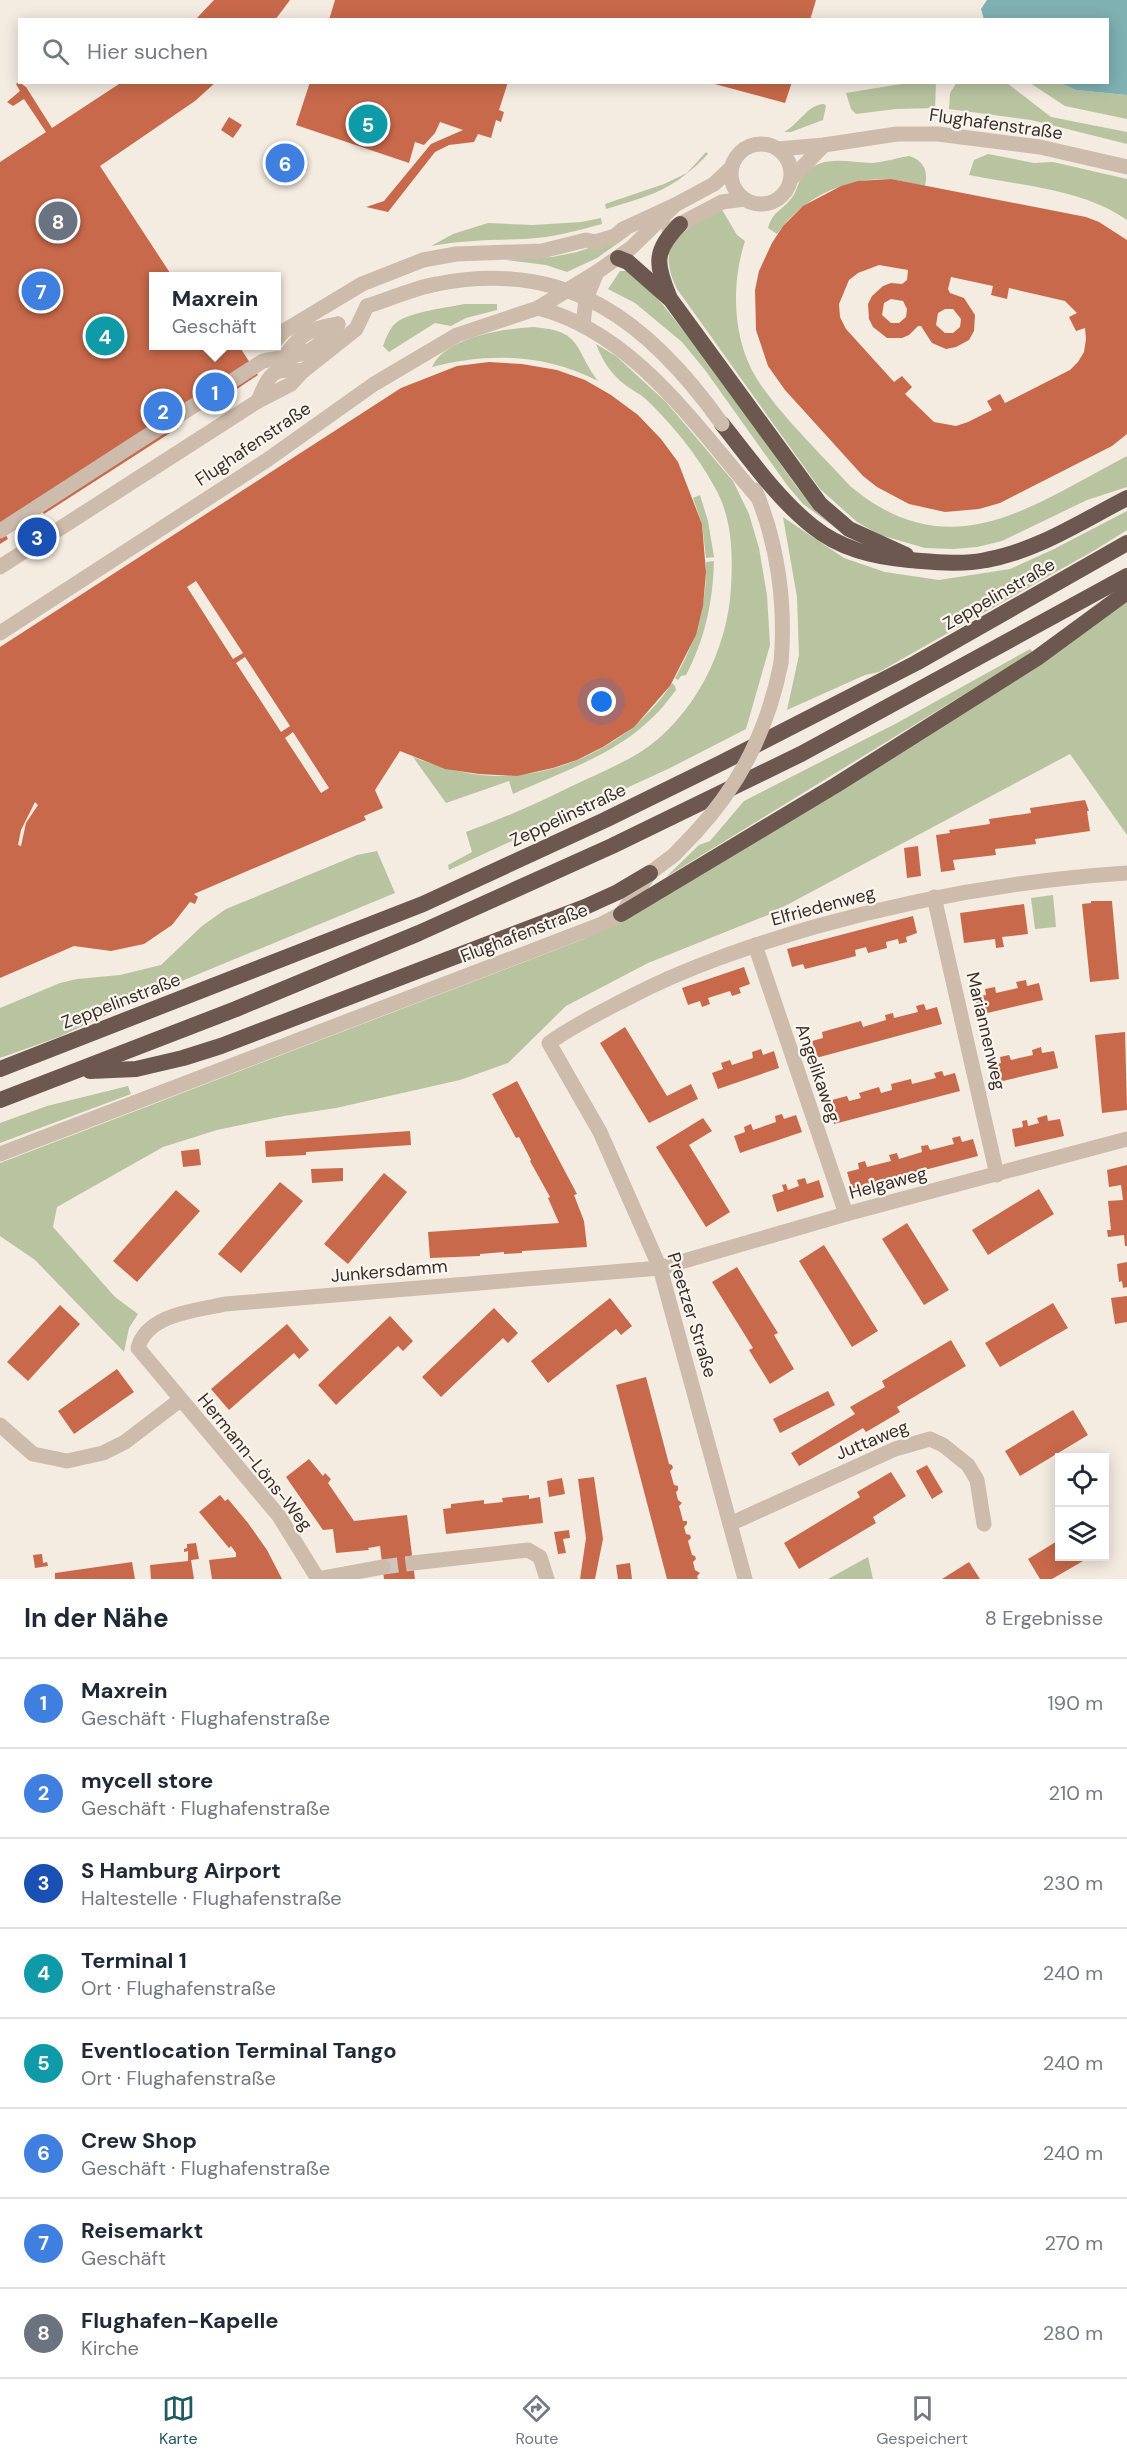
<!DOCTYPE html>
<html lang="de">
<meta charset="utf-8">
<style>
:root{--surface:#fff;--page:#f2f2f3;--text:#1f2937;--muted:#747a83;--line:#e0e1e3;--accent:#1f5a5e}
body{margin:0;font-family:"DM Sans",sans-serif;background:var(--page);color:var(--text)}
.controls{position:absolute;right:18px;bottom:18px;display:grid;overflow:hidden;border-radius:0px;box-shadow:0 3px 15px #0003}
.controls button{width:54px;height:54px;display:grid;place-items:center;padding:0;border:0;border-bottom:2px solid var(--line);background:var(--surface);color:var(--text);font:30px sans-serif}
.you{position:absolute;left:602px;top:702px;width:21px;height:21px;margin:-15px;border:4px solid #fff;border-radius:50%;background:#1a73e8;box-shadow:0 0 0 9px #1a73e833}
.badge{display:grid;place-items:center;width:39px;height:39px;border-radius:50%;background:var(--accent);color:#fff;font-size:20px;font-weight:700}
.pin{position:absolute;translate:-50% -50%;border:3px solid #fff;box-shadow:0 2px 6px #0006}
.popup{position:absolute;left:149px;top:272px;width:132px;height:78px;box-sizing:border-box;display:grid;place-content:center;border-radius:0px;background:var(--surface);filter:drop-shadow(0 2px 4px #0005);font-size:20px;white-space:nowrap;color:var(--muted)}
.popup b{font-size:22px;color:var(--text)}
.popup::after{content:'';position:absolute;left:50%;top:100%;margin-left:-12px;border:12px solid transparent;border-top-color:var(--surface)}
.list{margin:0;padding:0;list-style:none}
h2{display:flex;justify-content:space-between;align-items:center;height:78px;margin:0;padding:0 24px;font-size:26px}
h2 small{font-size:20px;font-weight:400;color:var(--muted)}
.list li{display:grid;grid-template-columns:39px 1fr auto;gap:18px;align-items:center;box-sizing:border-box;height:90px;padding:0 24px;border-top:2px solid var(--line)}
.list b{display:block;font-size:22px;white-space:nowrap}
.list p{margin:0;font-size:20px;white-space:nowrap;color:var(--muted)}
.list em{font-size:20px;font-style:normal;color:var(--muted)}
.icon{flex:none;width:33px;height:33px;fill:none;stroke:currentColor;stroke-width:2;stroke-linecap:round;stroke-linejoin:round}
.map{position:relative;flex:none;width:1127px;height:1579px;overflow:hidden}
.search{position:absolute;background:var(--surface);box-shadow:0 3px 15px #0003;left:18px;right:18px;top:18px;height:66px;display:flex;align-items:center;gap:15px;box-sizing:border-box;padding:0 21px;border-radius:0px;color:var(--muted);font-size:22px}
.sheet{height:798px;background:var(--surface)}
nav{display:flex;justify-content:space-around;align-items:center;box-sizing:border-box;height:84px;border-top:2px solid var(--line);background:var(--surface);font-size:16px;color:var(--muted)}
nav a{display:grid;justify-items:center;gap:3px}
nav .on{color:var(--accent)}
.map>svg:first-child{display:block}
</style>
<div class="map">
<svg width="1127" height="1579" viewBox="0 0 1127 1579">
<rect width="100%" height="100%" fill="#f4ebe1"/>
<!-- green -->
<g fill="#b8c4a0">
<path d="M957,82L1007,83L1051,117L1127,132V144L1031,120L949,109L950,93Z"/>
<path d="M907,83H936L935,108L896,109L856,114L851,109L846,93Z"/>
<path d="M1030,83H1060L1076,90L1127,95V119L1065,106Z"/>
<path d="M824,104L826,106L823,120L791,132H784C798,125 808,104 824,104Z"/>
<path d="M706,152L708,154C673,190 653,195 606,209L605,204L664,184L687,173Z"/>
<path d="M988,154L1034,163L1053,162L1127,179V220C1082,189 1022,186 969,175L974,160Z"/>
<path d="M909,156C923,160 929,171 925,186C913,184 900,180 888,179C844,178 802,198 777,234L768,228C773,211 780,212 790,200C797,193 797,183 803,176C821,153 848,163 872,163C885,162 897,158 909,156Z"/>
<path d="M721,208L737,235L745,241C731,284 732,339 757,379C779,414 821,454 850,486C950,570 1031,506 1127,456V487L1087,500L1002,541L977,547L953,549L925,548L880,535L857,522L820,489L677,289C653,240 685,231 721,208Z"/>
<path d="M601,218L602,224C576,231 551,238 524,239C492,240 462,240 431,246L453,234L488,223L533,225L581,222Z"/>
<path d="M631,234L597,258L567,272L546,265L506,260L552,257L577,252Z"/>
<path d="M620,271H627L637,277L663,305L711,365L796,486L814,507L840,531L803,504L787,485L705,370L682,342L635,303L608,289Z"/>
<path d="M465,304H497V310L466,318L451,326L435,323L389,352L383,346C386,338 390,327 397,322C410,312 449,307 465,304Z"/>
<path d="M533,327C583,331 573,347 598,381C545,354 489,352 432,367C446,337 503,329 533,327Z"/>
<path d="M596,344L616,356L666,402L733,481L749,514L759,548L767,595L770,645L746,729L670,768L449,870L448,865L472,852L466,832C501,819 536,804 570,787C593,776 617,766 639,753C693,719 728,650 731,587C733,553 732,516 714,486C697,455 675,428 650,403C643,395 633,391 624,384C611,374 602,360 596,344Z"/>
<path d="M700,495L708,521L714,557L706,558L702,524L693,498Z"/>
<path d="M1127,511V530L1095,550L879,672L865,675L787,710L799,655L797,597L783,517L844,558L885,572L939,580L1010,569L1052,550Z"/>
<path d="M714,561C713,602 705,639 686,675L681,676L678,680L675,678C696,642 707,604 706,562Z"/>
<path d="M1127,601V835L1070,754L768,915L648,963L566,1006L508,1063L460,1080L336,1108L284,1116L217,1130L163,1147L57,1207L53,1227L115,1297L138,1314L129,1328L124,1352L35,1260L0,1236V1163L584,939Z"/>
<path d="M1030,649L1033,652L666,877L699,845L710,841L744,801L897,723Z"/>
<path d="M672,683L675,686L676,690C668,700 661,710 652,718C615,755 559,773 513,794L509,781L446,803L413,757C446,770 482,779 517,775C577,770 640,734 672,683Z"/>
<path d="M377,851L395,893L160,990L59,1037L0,1058V1008L60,983L77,979L120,975L161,965L202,926L226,909L357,855Z"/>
<path d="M1053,895L1056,927L1035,929L1031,898Z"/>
<path d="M128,1086L131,1094L0,1143V1123L47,1106Z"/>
<path d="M868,1557L873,1579H827H828Z"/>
</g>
<!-- water -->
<path fill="#7fb0b2" d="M987,0H1127V95L1076,90L1060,83L1108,82V20L984,19L981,9Z"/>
<!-- building -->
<g fill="#c8694b" fill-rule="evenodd">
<path d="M214,0H290L275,20H195Z"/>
<path d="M335,0H816L810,20H329Z"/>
<path d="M19,82L26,87L52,128L122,82H216L195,101L100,166L172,276H153V345L217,346L221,352L231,346H239L258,375L207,409L202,401L165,424L170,433L44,514L39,508L32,519L3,530L8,539L0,544V162L46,132L24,99L13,106L7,102L20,91L16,84Z"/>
<path d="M310,82H508L499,110L504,112L501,122L496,120L491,138L478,134L474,142L449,145L435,152L388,212L366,207L384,201L431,144L463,130L440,122L435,133L424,145L415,142L409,163L296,125Z"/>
<path d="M707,82H792L785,103Z"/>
<path d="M229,117L242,125L233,138L221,130Z"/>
<path d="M891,179L1086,217L1099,222L1127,240V434L1112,446L1000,503L979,509L945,512L909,504L877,487L863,476L785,390L768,366L756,330L755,290L759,271L772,243L783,226L803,206L841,186L858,181ZM879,265L908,270L907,280L902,284L891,283L883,286L872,296L868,304L869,319L873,327L887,338H902L909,335L918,326H921L932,343L946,349L956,347L969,340L974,331L975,315L964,298L950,293L948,289L951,277L993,286L991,295L1007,299L1009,288L1065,301L1077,313L1069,317L1076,331L1085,328L1086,339L1084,352L1078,362L1070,370L1005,403L1000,394L987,401L992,410L968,422L956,426L934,422L905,394L912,387L902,376L894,382L846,329L840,317L839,304L849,280L858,273ZM891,299L903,301L907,309L906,317L899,323H891L882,315L884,303ZM945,309H953L961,319L960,327L953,333H945L936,325L938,313Z"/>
<path d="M489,362L522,364L557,370L585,380L611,395L638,415L661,439L678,462L702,524L706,572L703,606L696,635L670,686L634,727L603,747L577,760L553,768L517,776L479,774L445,769L400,751L375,790L383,808L364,816L366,820L194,894L198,897L195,904L190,902L172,925L144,944L111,951L74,946L0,978V647L401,388L457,366ZM196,581L243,653L233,659L187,587ZM245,657L290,726L281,732L236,663ZM293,732L329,788L321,793L285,738ZM35,802L38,805L26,823L21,846L18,845L21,830Z"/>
<path d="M1085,800L1089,811H1087L1090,831L1035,839L1036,844L995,849L996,855L953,860L955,870L941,872L936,835L950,833L949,830L990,824L989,819L1031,813L1030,808Z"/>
<path d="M918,846L921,876L907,878L904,848Z"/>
<path d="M1091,901H1112L1119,979L1090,982L1082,904L1091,903Z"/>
<path d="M1024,904L1028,934L1002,937L1004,947L996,948L995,939L964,943L960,913Z"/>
<path d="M913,916L917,933L906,937L907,942L899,944L898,939L886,942L887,948L868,953L866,947L855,950L856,956L825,964L805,969L803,964L792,967L787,949Z"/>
<path d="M744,967L750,984L739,988L741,993L732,996L730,991L708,998L710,1004L702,1007L700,1001L688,1005L682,988Z"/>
<path d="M1026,980L1027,986L1039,983L1043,1000L979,1015L975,997L986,995L985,989L995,987L996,993L1018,988L1016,982Z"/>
<path d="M924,1004L926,1010L937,1007L942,1024L816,1058L812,1041L823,1038L822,1032L861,1021L863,1027L886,1020L885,1015L893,1013L894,1018L918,1012L916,1006Z"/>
<path d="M625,1027L667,1096L691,1084L698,1099L649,1123L600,1043Z"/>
<path d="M1125,1032L1127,1110L1102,1113L1095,1035Z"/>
<path d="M1041,1047L1042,1053L1054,1051L1058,1068L994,1083L990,1065L1001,1063L1000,1057L1009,1055L1011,1060L1033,1055L1032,1050Z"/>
<path d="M761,1049L763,1055L774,1051L779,1068L718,1089L712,1073L723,1069L721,1063L730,1060L732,1065L753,1058L752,1052Z"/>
<path d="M942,1071L944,1076L955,1073L960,1091L834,1124L828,1101L847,1096L849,1101L861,1098L859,1093L879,1087L881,1093L892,1090L891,1084L911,1079L912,1084L936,1078L934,1073Z"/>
<path d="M517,1081L577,1194L574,1195L584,1221L587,1247L522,1251V1253L504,1254V1252L480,1254V1256L430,1258L428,1232L559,1223L548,1198L550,1197L530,1161L531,1160L519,1137L516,1138L492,1094Z"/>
<path d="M782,1114L784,1119L796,1115L802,1132L740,1153L734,1136L745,1132L744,1127L751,1124L753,1130L776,1122L775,1116Z"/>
<path d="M1047,1115L1048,1121L1060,1119L1064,1136L1015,1147L1012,1129L1023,1127L1022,1121L1027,1120L1028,1126L1039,1123L1037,1118Z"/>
<path d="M703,1118L712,1131L689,1145L730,1212L706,1227L656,1147Z"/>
<path d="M410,1131L411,1145L306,1152V1155L266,1157L265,1141Z"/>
<path d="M960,1136L962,1142L973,1139L978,1156L852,1189L847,1172L859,1169L858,1163L865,1161L867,1167L891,1161L889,1155L897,1153L899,1159L922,1152L921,1146L928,1145L930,1150L954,1144L952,1138Z"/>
<path d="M199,1149L201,1165L183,1167L181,1151Z"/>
<path d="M1127,1165V1246H1125L1124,1235L1108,1237L1107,1230H1111L1108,1201L1123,1200L1121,1185L1109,1187L1107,1170Z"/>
<path d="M343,1168V1181L312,1183L311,1169Z"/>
<path d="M384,1173L407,1192L348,1264L324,1244Z"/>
<path d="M805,1178L807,1184L819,1180L824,1197L777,1212L772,1195L784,1191L782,1185L786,1184L788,1190L799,1186L797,1180Z"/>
<path d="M280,1182L303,1201L241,1273L218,1254Z"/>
<path d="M1039,1189L1054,1214L988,1255L972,1230Z"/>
<path d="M176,1190L200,1211L137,1282L113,1261Z"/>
<path d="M907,1223L949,1290L924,1305L882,1239Z"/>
<path d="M824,1245L878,1331L852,1347L799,1261Z"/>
<path d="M1127,1262V1287L1123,1288L1122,1281L1119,1282L1117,1264Z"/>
<path d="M737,1267L778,1333L774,1335L794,1369L770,1384L749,1350L753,1348L712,1282Z"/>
<path d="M1127,1296V1322L1115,1324L1111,1298Z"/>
<path d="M610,1298L632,1326L621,1335L616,1329L548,1383L531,1361Z"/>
<path d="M1053,1303L1068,1328L1000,1367L985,1343Z"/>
<path d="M60,1305L80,1324L28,1381L7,1362Z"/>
<path d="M494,1308L518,1333L508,1343L503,1338L441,1397L422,1377Z"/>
<path d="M390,1316L413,1341L403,1351L398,1346L336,1405L318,1385Z"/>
<path d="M287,1324L309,1350L299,1359L294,1353L229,1410L211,1389Z"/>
<path d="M951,1340L966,1366L897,1407L900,1412L866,1432L863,1428L799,1466L791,1453L855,1414L850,1407L885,1387L882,1381Z"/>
<path d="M117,1369L134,1392L74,1434L58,1411Z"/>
<path d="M646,1377L669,1464L672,1465L673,1468L670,1471L674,1485L678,1486V1490L676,1492L678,1500L682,1503L679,1506L683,1521H687V1524L684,1527L686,1534L690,1535L691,1538L688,1541L692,1555L695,1556L696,1559L693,1562L695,1570L700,1573L697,1576L698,1579H667L616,1385Z"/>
<path d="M828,1391L835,1405L780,1433L773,1419Z"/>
<path d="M1073,1410L1088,1435L1020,1476L1005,1451Z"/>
<path d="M309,1459L323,1476L325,1473L331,1479L328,1483L354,1521L407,1515L415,1579H384L380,1546L368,1548L369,1550L336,1553L333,1529L323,1530L286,1477Z"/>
<path d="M927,1465L943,1492L932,1499L916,1471Z"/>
<path d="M891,1472L906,1496L873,1517L876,1523L799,1569L784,1543L860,1497L857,1492Z"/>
<path d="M594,1477L603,1539L595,1579H580L586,1538L578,1479Z"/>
<path d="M562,1478L565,1494L549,1497L547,1481Z"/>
<path d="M220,1495L225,1501L228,1499L248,1523L267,1550L282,1579H212L209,1560L236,1557V1553L231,1546L229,1548L199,1512Z"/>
<path d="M529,1495V1499L540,1497L543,1523L446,1534L443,1509L451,1508V1504L484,1500V1504L503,1502L502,1498Z"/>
<path d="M569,1530L570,1538L563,1539L566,1553L558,1554L554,1532Z"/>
<path d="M1059,1540V1557H1090L1052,1579H1040L1028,1559Z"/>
<path d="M196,1543L199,1559L191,1560L194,1579H151L150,1565L188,1561V1551L184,1552V1549L187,1548V1544Z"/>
<path d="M42,1554L43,1563L47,1562L48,1566L35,1568L33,1555Z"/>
<path d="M132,1562L135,1579H55V1573Z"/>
<path d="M969,1562L980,1579H942Z"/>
<path d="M630,1563L632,1579H618L616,1565Z"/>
</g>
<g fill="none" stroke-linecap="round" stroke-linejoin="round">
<!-- minor-tunnel -->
<path stroke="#cfc6bd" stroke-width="15" stroke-dasharray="15 8" stroke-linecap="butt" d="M383,1567L413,1563"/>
<!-- minor -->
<g stroke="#cdbbac" stroke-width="15">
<circle cx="761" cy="174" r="30"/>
<path d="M778,149L824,145L897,134H938L1040,147L1127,167"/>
<path d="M791,179L824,145"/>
<path d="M669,230L722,202L744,199"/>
<path d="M538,308C635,333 697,428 759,499"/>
<path d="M583,325L586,299L597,272"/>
<path d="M276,340L284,331L362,284L423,260L456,254L542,251L586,240L595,242L615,236L623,229L675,205L714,184L731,168"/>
<path d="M285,356C302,332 310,329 338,324"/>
<path d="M258,401C270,373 272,367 303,371"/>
<path d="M755,490C778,543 786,605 781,663"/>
<path d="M0,531L263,361C304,353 311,358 338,324"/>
<path d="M0,567L258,401L291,384L303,371L356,329L367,306"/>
<path d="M0,633L267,460L374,384L457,335L538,308L597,272L631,248L675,205"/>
<path d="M934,897L997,1175"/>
<path d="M755,945L846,1214"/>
<path d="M0,1154L602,924L621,914L650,873L674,855L695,833"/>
<path d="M0,1425L33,1454L67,1461L103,1453L125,1442L180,1400"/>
<path d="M730,1524L895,1449L930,1439L943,1445L968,1465L977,1480L984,1524"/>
<path d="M413,1563L528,1550L540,1557L547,1579"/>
<path d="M318,1579L279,1516L138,1348C147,1314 195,1311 225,1304L660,1268L846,1214L1127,1139"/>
<path d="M318,1579L383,1567"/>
<path d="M745,1579L660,1268L600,1132L549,1043C574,1025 601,1012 628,998C687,967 750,946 814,927C917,898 1020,880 1127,873"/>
</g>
<!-- trunk -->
<g stroke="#6c584f" stroke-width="16">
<path d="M618,258L628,262L671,300L820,504L849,529L906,555"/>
<path d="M669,296C655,263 654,251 680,224"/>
<path d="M722,424C750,459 777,498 812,526C840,549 874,557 909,560C935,562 961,565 986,560C1037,551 1082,521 1127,498"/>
<path d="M621,914L836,785L1037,658L1127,592"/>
<path d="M0,1069L423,904L605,820L723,762L916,663L1127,543"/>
<path d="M90,1071L136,1069L183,1058L221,1046L585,907L618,892L650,873"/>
<path d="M0,1100L236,1009L419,933L612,846L801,754L1127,576"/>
</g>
<!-- minor-bridge -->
<g stroke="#cdbbac" stroke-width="15">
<path d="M367,306C391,299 413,288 437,284C569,258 650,323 722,424"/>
<path d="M695,833C741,784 768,729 781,663"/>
</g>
</g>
<g text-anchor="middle" stroke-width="4.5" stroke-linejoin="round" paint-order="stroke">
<!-- street labels -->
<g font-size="18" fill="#3b302b" stroke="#fbf5ee">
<text transform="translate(996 124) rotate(8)" y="6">Flughafenstraße</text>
<text transform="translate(253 444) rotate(-34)" y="6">Flughafenstraße</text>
<text transform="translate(999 594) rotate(-30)" y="6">Zeppelinstraße</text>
<text transform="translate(568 815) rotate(-25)" y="6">Zeppelinstraße</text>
<text transform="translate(823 906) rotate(-15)" y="6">Elfriedenweg</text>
<text transform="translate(524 933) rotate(-21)" y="6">Flughafenstraße</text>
<text transform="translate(121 1001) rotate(-21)" y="6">Zeppelinstraße</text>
<text transform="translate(986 1031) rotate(77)" y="6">Mariannenweg</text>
<text transform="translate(818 1073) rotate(71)" y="6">Angelikaweg</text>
<text transform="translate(888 1183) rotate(-15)" y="6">Helgaweg</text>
<text transform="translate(389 1271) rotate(-5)" y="6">Junkersdamm</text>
<text transform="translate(692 1315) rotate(73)" y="6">Preetzer Straße</text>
<text transform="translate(872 1440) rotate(-22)" y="6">Juttaweg</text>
<text transform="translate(255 1462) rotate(51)" y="6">Hermann-Löns-Weg</text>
</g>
</g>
</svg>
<div class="controls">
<button><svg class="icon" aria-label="locate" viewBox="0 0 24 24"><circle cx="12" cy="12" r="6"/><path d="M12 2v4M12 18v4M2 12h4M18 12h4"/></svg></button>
<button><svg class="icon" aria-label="layers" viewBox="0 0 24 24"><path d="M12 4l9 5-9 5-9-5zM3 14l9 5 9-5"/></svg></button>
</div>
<div class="you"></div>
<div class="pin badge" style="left:215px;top:392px;background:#3f7fe0">1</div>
<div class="popup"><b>Maxrein</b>Geschäft</div>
<div class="pin badge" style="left:163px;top:411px;background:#3f7fe0">2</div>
<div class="pin badge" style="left:37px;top:537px;background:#1a4fb4">3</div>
<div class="pin badge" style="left:105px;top:336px;background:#0f9aa8">4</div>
<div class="pin badge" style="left:368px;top:124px;background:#0f9aa8">5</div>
<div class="pin badge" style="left:285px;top:163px;background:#3f7fe0">6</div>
<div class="pin badge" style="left:41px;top:291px;background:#3f7fe0">7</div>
<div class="pin badge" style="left:58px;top:221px;background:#6b7280">8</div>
<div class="search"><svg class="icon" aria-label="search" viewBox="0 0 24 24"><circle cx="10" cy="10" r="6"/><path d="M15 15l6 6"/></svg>Hier suchen</div>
</div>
<section class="sheet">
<h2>In der Nähe<small>8 Ergebnisse</small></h2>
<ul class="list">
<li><span class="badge" style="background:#3f7fe0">1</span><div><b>Maxrein</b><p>Geschäft · Flughafenstraße</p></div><em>190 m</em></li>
<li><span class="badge" style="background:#3f7fe0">2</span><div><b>mycell store</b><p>Geschäft · Flughafenstraße</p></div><em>210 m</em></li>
<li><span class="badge" style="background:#1a4fb4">3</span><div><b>S Hamburg Airport</b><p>Haltestelle · Flughafenstraße</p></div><em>230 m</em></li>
<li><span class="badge" style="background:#0f9aa8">4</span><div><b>Terminal 1</b><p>Ort · Flughafenstraße</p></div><em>240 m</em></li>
<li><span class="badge" style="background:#0f9aa8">5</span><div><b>Eventlocation Terminal Tango</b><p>Ort · Flughafenstraße</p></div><em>240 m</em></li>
<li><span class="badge" style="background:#3f7fe0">6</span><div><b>Crew Shop</b><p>Geschäft · Flughafenstraße</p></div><em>240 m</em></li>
<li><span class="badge" style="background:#3f7fe0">7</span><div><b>Reisemarkt</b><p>Geschäft</p></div><em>270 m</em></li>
<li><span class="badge" style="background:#6b7280">8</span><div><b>Flughafen-Kapelle</b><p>Kirche</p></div><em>280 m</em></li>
</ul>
</section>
<nav>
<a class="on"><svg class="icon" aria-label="map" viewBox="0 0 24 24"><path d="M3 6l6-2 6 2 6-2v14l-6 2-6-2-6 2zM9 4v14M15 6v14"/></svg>Karte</a>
<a><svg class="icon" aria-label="directions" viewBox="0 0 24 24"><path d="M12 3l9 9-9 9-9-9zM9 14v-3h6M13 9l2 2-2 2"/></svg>Route</a>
<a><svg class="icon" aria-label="saved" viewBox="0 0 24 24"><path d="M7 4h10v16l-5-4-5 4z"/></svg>Gespeichert</a>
</nav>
